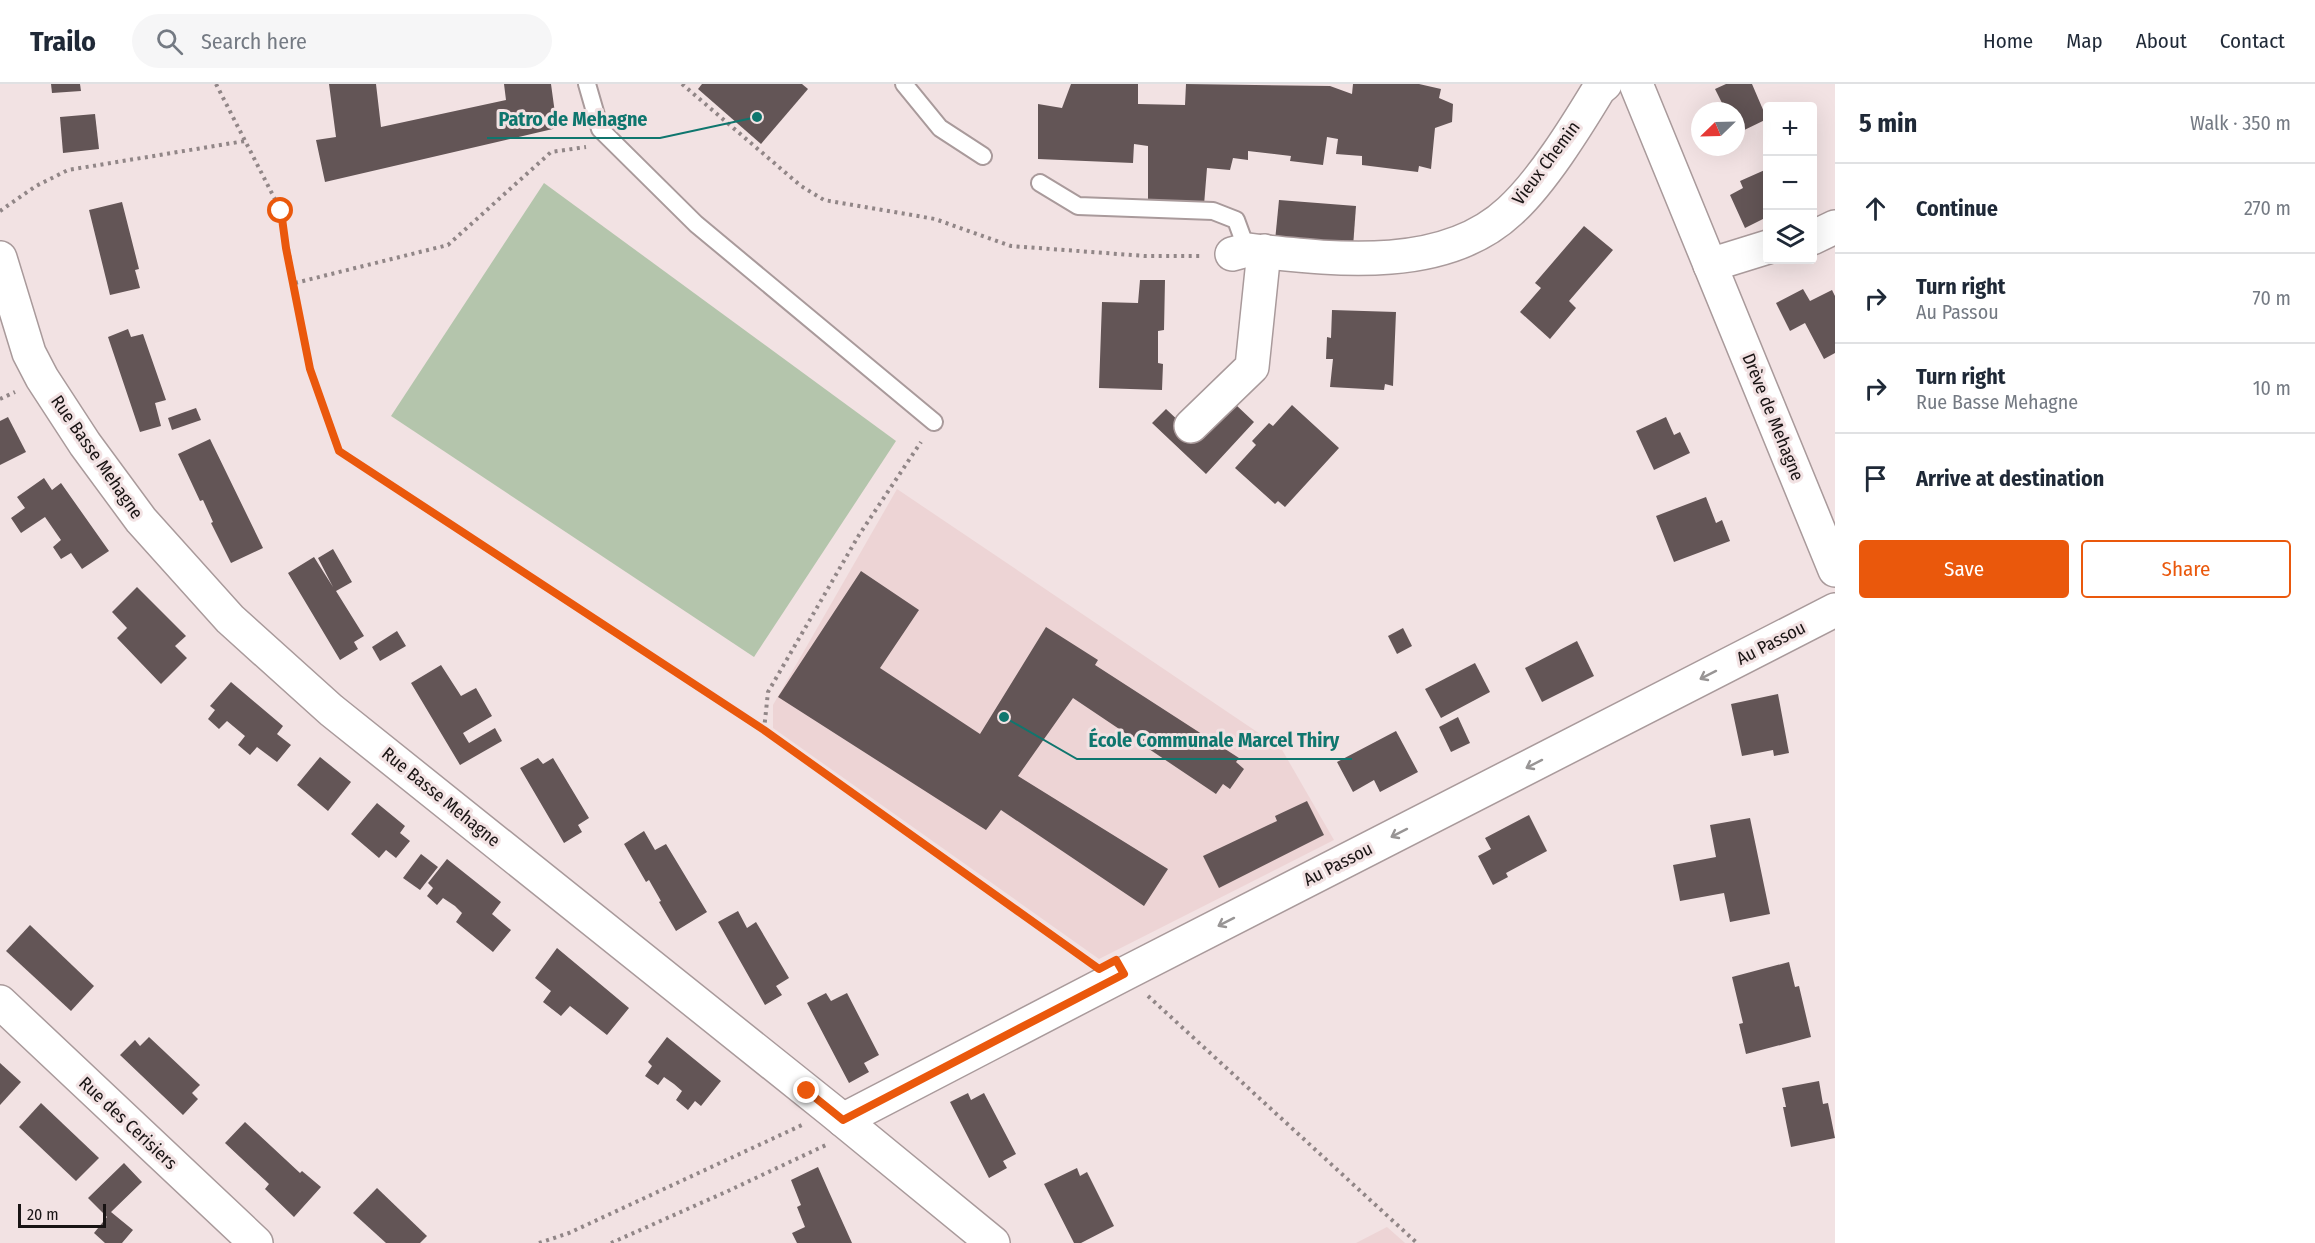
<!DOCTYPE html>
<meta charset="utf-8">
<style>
:root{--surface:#fff;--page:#f6f6f7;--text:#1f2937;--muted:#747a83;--line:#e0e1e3;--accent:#ea580c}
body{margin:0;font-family:"Fira Sans Condensed",sans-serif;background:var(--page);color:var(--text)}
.controls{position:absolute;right:18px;top:18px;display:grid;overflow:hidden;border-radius:6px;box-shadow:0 6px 24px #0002}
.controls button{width:54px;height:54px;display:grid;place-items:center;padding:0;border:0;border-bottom:2px solid var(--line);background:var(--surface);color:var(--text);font:30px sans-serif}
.compass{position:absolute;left:1691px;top:18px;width:54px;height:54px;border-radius:50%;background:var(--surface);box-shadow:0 6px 24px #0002;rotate:247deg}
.scale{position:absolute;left:18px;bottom:15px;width:88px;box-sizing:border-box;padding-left:6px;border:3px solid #191414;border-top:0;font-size:16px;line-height:21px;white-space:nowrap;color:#191414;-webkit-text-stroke:4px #f2e2e3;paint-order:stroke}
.stop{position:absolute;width:18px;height:18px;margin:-14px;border:4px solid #ea580c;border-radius:50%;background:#fff}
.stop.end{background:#ea580c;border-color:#fff;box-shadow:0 2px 6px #0008}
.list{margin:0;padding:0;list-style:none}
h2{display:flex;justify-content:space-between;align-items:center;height:78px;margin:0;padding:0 24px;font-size:26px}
h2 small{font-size:20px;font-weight:400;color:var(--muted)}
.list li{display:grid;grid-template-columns:39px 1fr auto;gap:18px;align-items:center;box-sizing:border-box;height:90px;padding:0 24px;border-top:2px solid var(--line)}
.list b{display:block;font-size:22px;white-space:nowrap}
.list p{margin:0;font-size:20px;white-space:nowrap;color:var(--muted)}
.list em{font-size:20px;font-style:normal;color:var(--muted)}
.actions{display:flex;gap:12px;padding:18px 24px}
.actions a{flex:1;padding:14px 0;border:2px solid var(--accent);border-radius:6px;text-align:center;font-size:21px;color:var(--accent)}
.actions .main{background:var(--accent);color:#fff}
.icon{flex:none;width:33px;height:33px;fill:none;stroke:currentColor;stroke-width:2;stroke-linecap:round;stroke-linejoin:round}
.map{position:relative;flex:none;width:1835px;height:1159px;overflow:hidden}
header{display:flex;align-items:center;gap:36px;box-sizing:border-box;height:84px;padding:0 30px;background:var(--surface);border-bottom:2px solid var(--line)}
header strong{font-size:28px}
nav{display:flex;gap:33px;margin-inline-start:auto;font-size:21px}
.search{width:420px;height:54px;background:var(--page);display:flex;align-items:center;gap:15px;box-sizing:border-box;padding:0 21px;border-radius:33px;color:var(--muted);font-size:22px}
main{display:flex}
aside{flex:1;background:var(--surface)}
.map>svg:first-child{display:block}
</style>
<header>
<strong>Trailo</strong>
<div class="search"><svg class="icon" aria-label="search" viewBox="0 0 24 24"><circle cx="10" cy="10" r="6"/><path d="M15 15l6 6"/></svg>Search here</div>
<nav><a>Home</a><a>Map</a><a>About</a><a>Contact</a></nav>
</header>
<main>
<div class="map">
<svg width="1835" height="1159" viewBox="0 0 1835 1159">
<rect width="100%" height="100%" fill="#f2e2e3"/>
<!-- built -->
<g fill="#edd4d5">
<path d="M897,405L1281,664L1334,756L1099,875L773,644V621Z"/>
<path d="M1387,1143L1405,1159H1356Z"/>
</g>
<!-- green -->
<path fill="#b4c5ac" d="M544,99L896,357L754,573L391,332Z"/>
<!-- building -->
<g fill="#635556">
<path d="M51,0H80L81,7L52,9Z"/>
<path d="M329,0H376L381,43L506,16L504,0H551L557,44L325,98L316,56L336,53Z"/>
<path d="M702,0H802L808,5L761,60L698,5Z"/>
<path d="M1071,0H1138V20L1185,21L1186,0L1330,2L1352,10L1353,0H1419L1441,5L1439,14L1453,20L1452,38L1435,44L1431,85L1419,82L1418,88L1362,81V72L1336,70L1338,55L1327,53L1323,81L1290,77L1291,72L1248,67V76L1233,74L1230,86L1207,84L1204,121L1148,118V62L1134,60L1133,79L1038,75V20L1062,24Z"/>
<path d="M1726,0H1752L1767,35L1736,50V27H1716L1724,23L1715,5Z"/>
<path d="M95,30L99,65L63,69L60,33Z"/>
<path d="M1767,85V133L1745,144L1730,111L1743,104L1740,97Z"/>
<path d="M1279,116L1356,122L1353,163L1275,157Z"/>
<path d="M122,118L139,185L135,186L140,204L110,211L89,126Z"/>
<path d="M1584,142L1613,166L1569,217L1576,224L1550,255L1520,228L1541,204L1535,199Z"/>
<path d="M1140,196H1165L1164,246L1158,247V279L1163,280L1162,306L1099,304L1102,218L1138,219Z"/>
<path d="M1803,205L1810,217L1832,206L1835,212V269L1824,275L1805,239L1790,247L1776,219Z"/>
<path d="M1332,226L1396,228L1393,302L1385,300L1384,306L1330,303L1333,275H1326L1327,253L1331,254Z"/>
<path d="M128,245L131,253L143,250L166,316L155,319L161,342L140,348L108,253Z"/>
<path d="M1235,320L1254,338L1206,390L1152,339L1166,325L1200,357Z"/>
<path d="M1292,321L1339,364L1285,423L1278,417L1275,420L1235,384L1256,361L1252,357L1269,339L1273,342Z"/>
<path d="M196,324L201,336L172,346L168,334Z"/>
<path d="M8,333L26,368L0,381V337Z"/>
<path d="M1666,333L1674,351L1680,348L1690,369L1654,386L1636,347Z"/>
<path d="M210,355L263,464L231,479L211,439L213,438L203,416L200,417L178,370Z"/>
<path d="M44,394L52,406L61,399L109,467L82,485L71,469L61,475L53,463L61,456L45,433L21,449L11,434L25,424L17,413Z"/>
<path d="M1706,413L1716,439L1722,436L1730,457L1674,478L1656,432Z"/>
<path d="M333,465L352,498L336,507L364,552L354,558L358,565L340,576L288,489L314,473L333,503L318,474Z"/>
<path d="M861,487L919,526L880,584L980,650L1046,543L1098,576L1095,581L1239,674L1236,678L1244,685L1230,705L1223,700L1216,710L1073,614L1018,692L1168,785L1144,822L1001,726L986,746L778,613Z"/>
<path d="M137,503L186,552L175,562L187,574L161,600L117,554L127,544L112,528Z"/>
<path d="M1403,544L1412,562L1397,570L1388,552Z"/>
<path d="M397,547L406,562L380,577L372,563Z"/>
<path d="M1577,557L1594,592L1542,618L1525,584Z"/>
<path d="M1475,579L1490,608L1441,634L1425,605Z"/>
<path d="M441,581L461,612L476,604L492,632L463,649L469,659L495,644L502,657L460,681L411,599Z"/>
<path d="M231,598L283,642L277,650L291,661L277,678L257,663L250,671L238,661L245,652L227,637L219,645L208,635L215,626L210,622Z"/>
<path d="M1778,610L1789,669L1774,672L1773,666L1742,672L1731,620Z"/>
<path d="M1458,633L1470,659L1451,668L1439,643Z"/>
<path d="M1396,647L1418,688L1380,708L1374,696L1353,708L1337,678Z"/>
<path d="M320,673L351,698L328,727L297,701Z"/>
<path d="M538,674L543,680L553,674L589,734L578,741L582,748L564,759L520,684Z"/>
<path d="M1307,717L1324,751L1219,804L1203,772L1277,737L1275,732Z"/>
<path d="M377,719L405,742L400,749L410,757L396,774L386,766L379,774L351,750Z"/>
<path d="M1529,731L1547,767L1506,789L1508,793L1493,801L1478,772L1491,765L1485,754Z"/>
<path d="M1750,734L1770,830L1730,838L1724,809L1680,817L1673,781L1716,773L1710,741Z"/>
<path d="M644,747L655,766L666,760L707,828L676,847L659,818L661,817L649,796L646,798L624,760Z"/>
<path d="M421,770L438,783L420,806L403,794Z"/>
<path d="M447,775L501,818L492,830L511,846L493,868L456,838L462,829L455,822L443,814L437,821L427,812L433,804L428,799Z"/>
<path d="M738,827L747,844L756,838L789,894L776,902L782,911L765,921L718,838Z"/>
<path d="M30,841L94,902L71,927L6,867Z"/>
<path d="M557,864L629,924L607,951L570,922L561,932L543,918L551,907L535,894Z"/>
<path d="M1789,878L1795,903L1799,902L1811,953L1746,970L1739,940L1743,939L1732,893Z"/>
<path d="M826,909L831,917L847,909L879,971L864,979L869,988L849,999L807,919Z"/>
<path d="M149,953L200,1001L192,1009L198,1015L183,1031L120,971L135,956L140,962Z"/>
<path d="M667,953L721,997L701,1022L695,1017L688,1026L676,1016L682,1007L674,1000L664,993L658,1001L645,992L652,982L648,978Z"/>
<path d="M0,979L21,998L0,1021Z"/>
<path d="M1819,997L1823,1020L1828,1019L1835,1054L1791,1063L1783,1023H1786L1782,1004Z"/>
<path d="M968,1009L971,1016L984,1009L1016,1070L1003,1077L1007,1084L989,1094L950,1018Z"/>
<path d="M41,1019L99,1074L76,1097L19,1043Z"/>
<path d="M245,1038L300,1089L302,1087L321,1103L294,1133L265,1105L269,1100L225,1059Z"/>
<path d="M124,1079L142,1098L111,1128L133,1146L122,1159H105L94,1149L107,1133L88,1114Z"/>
<path d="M818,1083L829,1108L852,1159H797L792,1149L805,1143L797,1123L801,1121L791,1096Z"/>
<path d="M1077,1084L1080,1092L1087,1088L1114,1142L1081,1159H1074L1044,1100Z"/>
<path d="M377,1104L427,1152L420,1159H386L353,1129Z"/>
</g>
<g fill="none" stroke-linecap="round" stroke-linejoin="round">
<defs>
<g id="service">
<path d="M587,0L600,45L696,140L934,338"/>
<path d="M904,0L940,44L983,72"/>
<path d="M1040,99L1078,122L1213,127L1236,136L1247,166"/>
</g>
<g id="minor">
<path d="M1636,0L1835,486"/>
<path d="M1812,154L1835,143"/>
<path d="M1232,170L1247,166C1331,175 1443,190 1510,127C1542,98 1576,43 1599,5L1605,0"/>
<path d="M0,174L29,269L42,294L85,360L141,436L230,535L331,626L832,1027L993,1159"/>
<path d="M1710,181L1768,163"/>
<path d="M1191,342L1252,283L1264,167"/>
<path d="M0,918L256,1159"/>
<path d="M843,1036L1124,890L1835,526"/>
</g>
</defs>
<!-- service casing -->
<use href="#service" stroke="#a99a9b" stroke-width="20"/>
<!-- minor casing -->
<use href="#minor" stroke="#a99a9b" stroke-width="36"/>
<!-- path -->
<g stroke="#918687" stroke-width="4" stroke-dasharray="3 4.5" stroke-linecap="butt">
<path d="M216,0L281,127L310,285L339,367L764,646L1085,875"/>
<path d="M682,0L801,102L824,116L935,135L1011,162L1145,172H1201"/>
<path d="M0,127L36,102L68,86L245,57"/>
<path d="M295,199L448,161L551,68L586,63"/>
<path d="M0,315L15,308"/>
<path d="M764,646L768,608L859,451L921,358"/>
<path d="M1148,912L1417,1159"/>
<path d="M539,1159L569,1149L802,1041"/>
<path d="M611,1159L728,1107L826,1061"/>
</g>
<!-- service -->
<use href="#service" stroke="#fff" stroke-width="16"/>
<!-- minor -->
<use href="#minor" stroke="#fff" stroke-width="33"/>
</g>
<!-- one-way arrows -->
<defs><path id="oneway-shaft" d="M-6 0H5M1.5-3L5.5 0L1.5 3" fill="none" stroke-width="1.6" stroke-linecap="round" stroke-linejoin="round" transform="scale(1.5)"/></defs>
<g stroke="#989595">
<use href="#oneway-shaft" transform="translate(1708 591) rotate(153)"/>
<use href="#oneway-shaft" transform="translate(1534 680) rotate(153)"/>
<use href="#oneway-shaft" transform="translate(1399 749) rotate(153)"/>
<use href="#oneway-shaft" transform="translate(1226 838) rotate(153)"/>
</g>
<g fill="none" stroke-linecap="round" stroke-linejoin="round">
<!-- route -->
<path stroke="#ea580c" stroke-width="8" d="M281,127L286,164L310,285L339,367L764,646L1099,885L1116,876L1124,890L843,1036L807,1007"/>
</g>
<g text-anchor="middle" stroke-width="6" stroke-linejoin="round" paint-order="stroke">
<!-- street labels -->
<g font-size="18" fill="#191414" stroke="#f2e2e3">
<text transform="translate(1546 79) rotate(-53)" y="6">Vieux Chemin</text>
<text transform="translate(1773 333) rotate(68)" y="6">Drève de Mehagne</text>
<text transform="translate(97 373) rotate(55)" y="6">Rue Basse Mehagne</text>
<text transform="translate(1771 559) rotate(-27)" y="6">Au Passou</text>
<text transform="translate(441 713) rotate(39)" y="6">Rue Basse Mehagne</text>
<text transform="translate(1338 780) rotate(-27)" y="6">Au Passou</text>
<text transform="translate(128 1039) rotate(43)" y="6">Rue des Cerisiers</text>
</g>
</g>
<!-- callouts -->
<path fill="none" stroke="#0f766e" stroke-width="2" d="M757 33L660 54H487M1004 633L1077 675H1352"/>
<g fill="#0f766e" stroke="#f2e2e3" stroke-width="2">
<circle cx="757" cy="33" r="6"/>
<circle cx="1004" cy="633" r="6"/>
</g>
<g font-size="20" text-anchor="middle" font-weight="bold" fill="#0f766e" stroke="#f2e2e3" stroke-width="6" stroke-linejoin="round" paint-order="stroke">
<text x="573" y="42">Patro de Mehagne</text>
<text x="1214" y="663">École Communale Marcel Thiry</text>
</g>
</svg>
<div class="controls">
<button>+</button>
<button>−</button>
<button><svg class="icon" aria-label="layers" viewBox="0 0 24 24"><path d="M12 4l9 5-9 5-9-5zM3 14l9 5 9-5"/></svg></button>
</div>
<svg class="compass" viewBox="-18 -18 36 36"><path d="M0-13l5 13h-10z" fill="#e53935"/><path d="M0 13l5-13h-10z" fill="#747a83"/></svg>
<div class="scale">20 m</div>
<div class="stop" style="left:281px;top:127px"></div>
<div class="stop end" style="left:807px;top:1007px"></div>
</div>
<aside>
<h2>5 min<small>Walk · 350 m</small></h2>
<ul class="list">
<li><svg class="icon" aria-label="ahead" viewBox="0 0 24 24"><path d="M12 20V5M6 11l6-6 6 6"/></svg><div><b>Continue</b></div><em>270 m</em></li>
<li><svg class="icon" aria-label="right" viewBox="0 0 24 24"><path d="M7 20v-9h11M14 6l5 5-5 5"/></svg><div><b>Turn right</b><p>Au Passou</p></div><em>70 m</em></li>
<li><svg class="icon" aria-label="right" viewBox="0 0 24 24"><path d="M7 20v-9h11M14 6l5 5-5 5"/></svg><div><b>Turn right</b><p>Rue Basse Mehagne</p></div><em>10 m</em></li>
<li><svg class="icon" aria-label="arrive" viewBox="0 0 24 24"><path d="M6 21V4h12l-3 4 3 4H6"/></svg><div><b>Arrive at destination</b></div></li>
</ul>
<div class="actions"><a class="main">Save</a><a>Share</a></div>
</aside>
</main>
